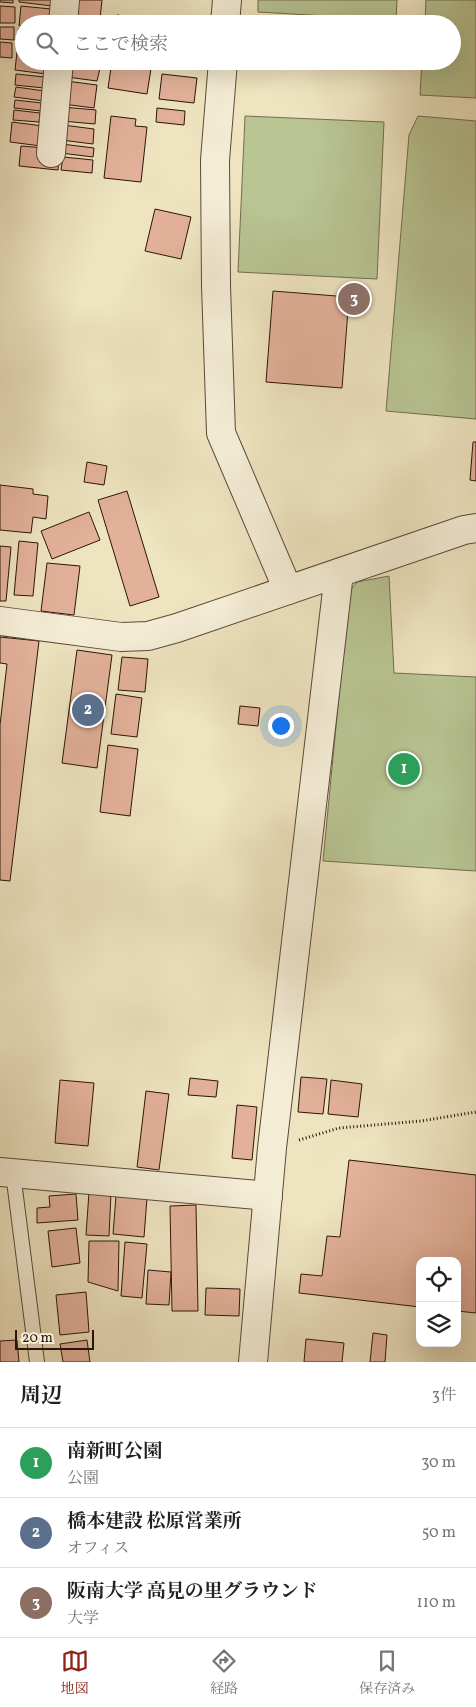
<!DOCTYPE html>
<html lang="ja">
<meta charset="utf-8">
<style>
:root{--surface:#fff;--page:#f6f6f6;--text:#222;--muted:#767676;--line:#e0e0e0;--accent:#8f2418}
body{margin:0;font-family:Vollkorn,"Noto Serif JP",serif;background:var(--page);color:var(--text)}
.controls{position:absolute;right:15px;bottom:15px;display:grid;overflow:hidden;border-radius:10px;box-shadow:0 5px 20px #0002}
.controls button{width:45px;height:45px;display:grid;place-items:center;padding:0;border:0;border-bottom:1px solid var(--line);background:var(--surface);color:var(--text);font:25px sans-serif}
.scale{position:absolute;left:15px;bottom:12px;width:79px;box-sizing:border-box;padding-left:5px;border:2px solid #2b140c;border-top:0;font-size:14px;line-height:18px;white-space:nowrap;color:#2b140c;-webkit-text-stroke:4px #f4edd6;paint-order:stroke}
.you{position:absolute;left:280px;top:725px;width:18px;height:18px;margin:-12px;border:4px solid #fff;border-radius:50%;background:#1a73e8;box-shadow:0 0 0 8px #1a73e833}
.badge{display:grid;place-items:center;width:32px;height:32px;border-radius:50%;background:var(--accent);color:#fff;font-size:16px;font-weight:700}
.pin{position:absolute;translate:-50% -50%;border:2px solid #fff;box-shadow:0 1px 5px #0006}
.list{margin:0;padding:0;list-style:none}
h2{display:flex;justify-content:space-between;align-items:center;height:65px;margin:0;padding:0 20px;font-size:21px}
h2 small{font-size:16px;font-weight:400;color:var(--muted)}
.list li{display:grid;grid-template-columns:32px 1fr auto;gap:15px;align-items:center;box-sizing:border-box;height:70px;padding:0 20px;border-top:1px solid var(--line)}
.list b{display:block;font-size:19px;white-space:nowrap}
.list p{margin:0;font-size:16px;white-space:nowrap;color:var(--muted)}
.list em{font-size:16px;font-style:normal;color:var(--muted)}
.icon{flex:none;width:28px;height:28px;fill:none;stroke:currentColor;stroke-width:2;stroke-linecap:round;stroke-linejoin:round}
.map{position:relative;flex:none;width:476px;height:1362px;overflow:hidden}
.search{position:absolute;background:var(--surface);box-shadow:0 5px 20px #0002;left:15px;right:15px;top:15px;height:55px;display:flex;align-items:center;gap:12px;box-sizing:border-box;padding:0 18px;border-radius:28px;color:var(--muted);font-size:19px}
.sheet{height:275px;background:var(--surface)}
nav{display:flex;justify-content:space-around;align-items:center;box-sizing:border-box;height:70px;border-top:1px solid var(--line);background:var(--surface);font-size:14px;color:var(--muted)}
nav a{display:grid;justify-items:center;gap:2px}
nav .on{color:var(--accent)}
.map>svg:first-child{display:block}
</style>
<div class="map">
<svg width="476" height="1362" viewBox="0 0 476 1362">
<rect width="100%" height="100%" fill="#eee4c0"/>
<filter id="stains"><feTurbulence type="fractalNoise" baseFrequency=".004" numOctaves="4"/><feColorMatrix values="0 0 0 0 .2 0 0 0 0 .09 0 0 0 0 .02 0 0 0 .5 -.17"/></filter>
<radialGradient id="worn" r=".72"><stop offset=".6" stop-color="#630" stop-opacity="0"/><stop offset="1" stop-color="#630" stop-opacity=".3"/></radialGradient>
<!-- green -->
<g fill="#b8c492" stroke="#726c4f">
<path d="M258,0H397L396,20L258,12Z"/>
<path d="M426,0H476V98L420,95L422,61H452V24H425Z"/>
<path d="M245,116L384,122L377,279L238,272Z"/>
<path d="M418,116L476,121V419L386,411L409,135Z"/>
<path d="M389,576L394,673L476,677V871L323,861L349,592L357,582Z"/>
</g>
<!-- building -->
<g fill="#e3b19a" stroke="#2b140c">
<path d="M0,0H13V3L0,2Z"/>
<path d="M19,0H53L52,6L19,2Z"/>
<path d="M76,0H102L100,19L75,16Z"/>
<path d="M0,6L15,7V23H0Z"/>
<path d="M21,6L51,9L50,24L19,26Z"/>
<path d="M117,15L176,23V24H116Z"/>
<path d="M74,18L107,22V24H73Z"/>
<path d="M0,27H14V40L0,39Z"/>
<path d="M19,28L24,29V49H17Z"/>
<path d="M0,42L12,43V58L0,57Z"/>
<path d="M17,52L24,53V61H47L46,74L15,70Z"/>
<path d="M72,61H101L100,65Z"/>
<path d="M112,61L152,62L147,94L108,88Z"/>
<path d="M68,64L100,68L97,81L67,77Z"/>
<path d="M16,74L45,77L44,88L15,85Z"/>
<path d="M162,74L197,78L194,103L159,99Z"/>
<path d="M66,81L97,85L94,108L63,104Z"/>
<path d="M16,87L45,91L44,101L14,97Z"/>
<path d="M15,100L42,103L41,111L14,108Z"/>
<path d="M63,107L96,110L95,124L62,121Z"/>
<path d="M157,108L185,111L184,125L156,122Z"/>
<path d="M14,110L40,113L39,122L13,120Z"/>
<path d="M111,116L136,119L135,126L147,127L141,182L104,178Z"/>
<path d="M12,122L43,126L41,146L10,142Z"/>
<path d="M63,125L94,129L93,144L61,140Z"/>
<path d="M62,144L94,148L93,157L61,153Z"/>
<path d="M21,146L44,148L59,157L58,170L19,166Z"/>
<path d="M63,157L93,160L92,173L61,170Z"/>
<path d="M155,209L191,217L181,259L145,251Z"/>
<path d="M273,291L349,297L342,388L266,382Z"/>
<path d="M473,442H476V481L470,480Z"/>
<path d="M87,462L107,466L104,485L84,482Z"/>
<path d="M0,485L33,489V494L48,496L46,519L33,517L31,533L0,530Z"/>
<path d="M127,491L159,597L130,606L98,500Z"/>
<path d="M89,512L100,540L52,559L41,531Z"/>
<path d="M19,541L38,543L33,596L14,595Z"/>
<path d="M0,546L11,547L6,601H0Z"/>
<path d="M47,563L80,566L74,615L41,611Z"/>
<path d="M0,637L39,641L10,881L0,880V725L7,664L0,663Z"/>
<path d="M77,650L112,655L97,768L62,763Z"/>
<path d="M122,657L148,659L145,692L118,690Z"/>
<path d="M116,694L142,698L137,737L111,734Z"/>
<path d="M240,706L260,708L258,726L238,724Z"/>
<path d="M108,745L138,749L130,816L100,812Z"/>
<path d="M301,1077L327,1079L323,1114L298,1112Z"/>
<path d="M190,1078L218,1081L216,1097L188,1095Z"/>
<path d="M60,1080L94,1083L88,1146L55,1143Z"/>
<path d="M331,1080L362,1084L358,1117L328,1114Z"/>
<path d="M146,1091L169,1094L159,1170L137,1167Z"/>
<path d="M237,1105L257,1107L252,1160L232,1158Z"/>
<path d="M349,1160L476,1175V1313L457,1311V1261H420V1307L299,1293L301,1274L322,1276L327,1236L340,1237Z"/>
<path d="M89,1192L111,1193L109,1236L86,1235Z"/>
<path d="M76,1194L78,1220L37,1223V1208L50,1207L49,1196Z"/>
<path d="M116,1196L147,1198L144,1237L113,1234Z"/>
<path d="M196,1205L198,1311H172L170,1206Z"/>
<path d="M76,1228L80,1263L52,1267L48,1231Z"/>
<path d="M89,1241H119L118,1291L88,1282Z"/>
<path d="M125,1242L147,1244L142,1298L121,1296Z"/>
<path d="M148,1270L171,1272L169,1305L146,1304Z"/>
<path d="M206,1288L240,1289L239,1316L205,1315Z"/>
<path d="M86,1292L89,1332L60,1335L56,1295Z"/>
<path d="M373,1333L387,1335L385,1362H370Z"/>
<path d="M306,1339L344,1343L342,1362H304Z"/>
<path d="M17,1340L19,1362H0V1341Z"/>
<path d="M87,1340L90,1362H63L60,1344Z"/>
</g>
<g fill="none" stroke-linecap="round" stroke-linejoin="round">
<defs>
<path id="service" d="M13,1173L37,1362"/>
<g id="minor">
<path d="M63,24L65,0"/>
<path d="M225,24L227,0"/>
<path d="M223,61L215,160L216,286L221,433L288,590"/>
<path d="M51,153L59,61"/>
<path d="M0,1172L268,1196"/>
</g>
<g id="tertiary">
<path d="M0,621L121,637L148,636L177,628L464,530L476,528"/>
<path d="M253,1362L272,1148L339,573"/>
</g>
</defs>
<!-- service casing -->
<use href="#service" stroke="#5c4839" stroke-width="16"/>
<!-- minor casing -->
<use href="#minor" stroke="#5c4839" stroke-width="30"/>
<!-- tertiary casing -->
<use href="#tertiary" stroke="#5c4839" stroke-width="30"/>
<!-- path -->
<path stroke="#2b140c" stroke-width="3" stroke-dasharray="1 2.5" stroke-linecap="butt" d="M299,1140L339,1128L421,1121L476,1112"/>
<!-- service -->
<use href="#service" stroke="#f4edd6" stroke-width="14"/>
<!-- minor -->
<use href="#minor" stroke="#f4edd6" stroke-width="28"/>
<!-- tertiary -->
<use href="#tertiary" stroke="#f4edd6" stroke-width="28"/>
</g>
<rect width="100%" height="100%" filter="url(#stains)"/>
<rect width="100%" height="100%" fill="url(#worn)"/>
</svg>
<div class="controls">
<button><svg class="icon" aria-label="locate" viewBox="0 0 24 24"><circle cx="12" cy="12" r="6"/><path d="M12 2v4M12 18v4M2 12h4M18 12h4"/></svg></button>
<button><svg class="icon" aria-label="layers" viewBox="0 0 24 24"><path d="M12 4l9 5-9 5-9-5zM3 14l9 5 9-5"/></svg></button>
</div>
<div class="scale">20 m</div>
<div class="you"></div>
<div class="pin badge" style="left:404px;top:769px;background:#2e9e5b">1</div>
<div class="pin badge" style="left:88px;top:710px;background:#5c6f8a">2</div>
<div class="pin badge" style="left:354px;top:299px;background:#8d6e63">3</div>
<div class="search"><svg class="icon" aria-label="search" viewBox="0 0 24 24"><circle cx="10" cy="10" r="6"/><path d="M15 15l6 6"/></svg>ここで検索</div>
</div>
<section class="sheet">
<h2>周辺<small>3件</small></h2>
<ul class="list">
<li><span class="badge" style="background:#2e9e5b">1</span><div><b>南新町公園</b><p>公園</p></div><em>30 m</em></li>
<li><span class="badge" style="background:#5c6f8a">2</span><div><b>橋本建設 松原営業所</b><p>オフィス</p></div><em>50 m</em></li>
<li><span class="badge" style="background:#8d6e63">3</span><div><b>阪南大学 高見の里グラウンド</b><p>大学</p></div><em>110 m</em></li>
</ul>
</section>
<nav>
<a class="on"><svg class="icon" aria-label="map" viewBox="0 0 24 24"><path d="M3 6l6-2 6 2 6-2v14l-6 2-6-2-6 2zM9 4v14M15 6v14"/></svg>地図</a>
<a><svg class="icon" aria-label="directions" viewBox="0 0 24 24"><path d="M12 3l9 9-9 9-9-9zM9 14v-3h6M13 9l2 2-2 2"/></svg>経路</a>
<a><svg class="icon" aria-label="saved" viewBox="0 0 24 24"><path d="M7 4h10v16l-5-4-5 4z"/></svg>保存済み</a>
</nav>
